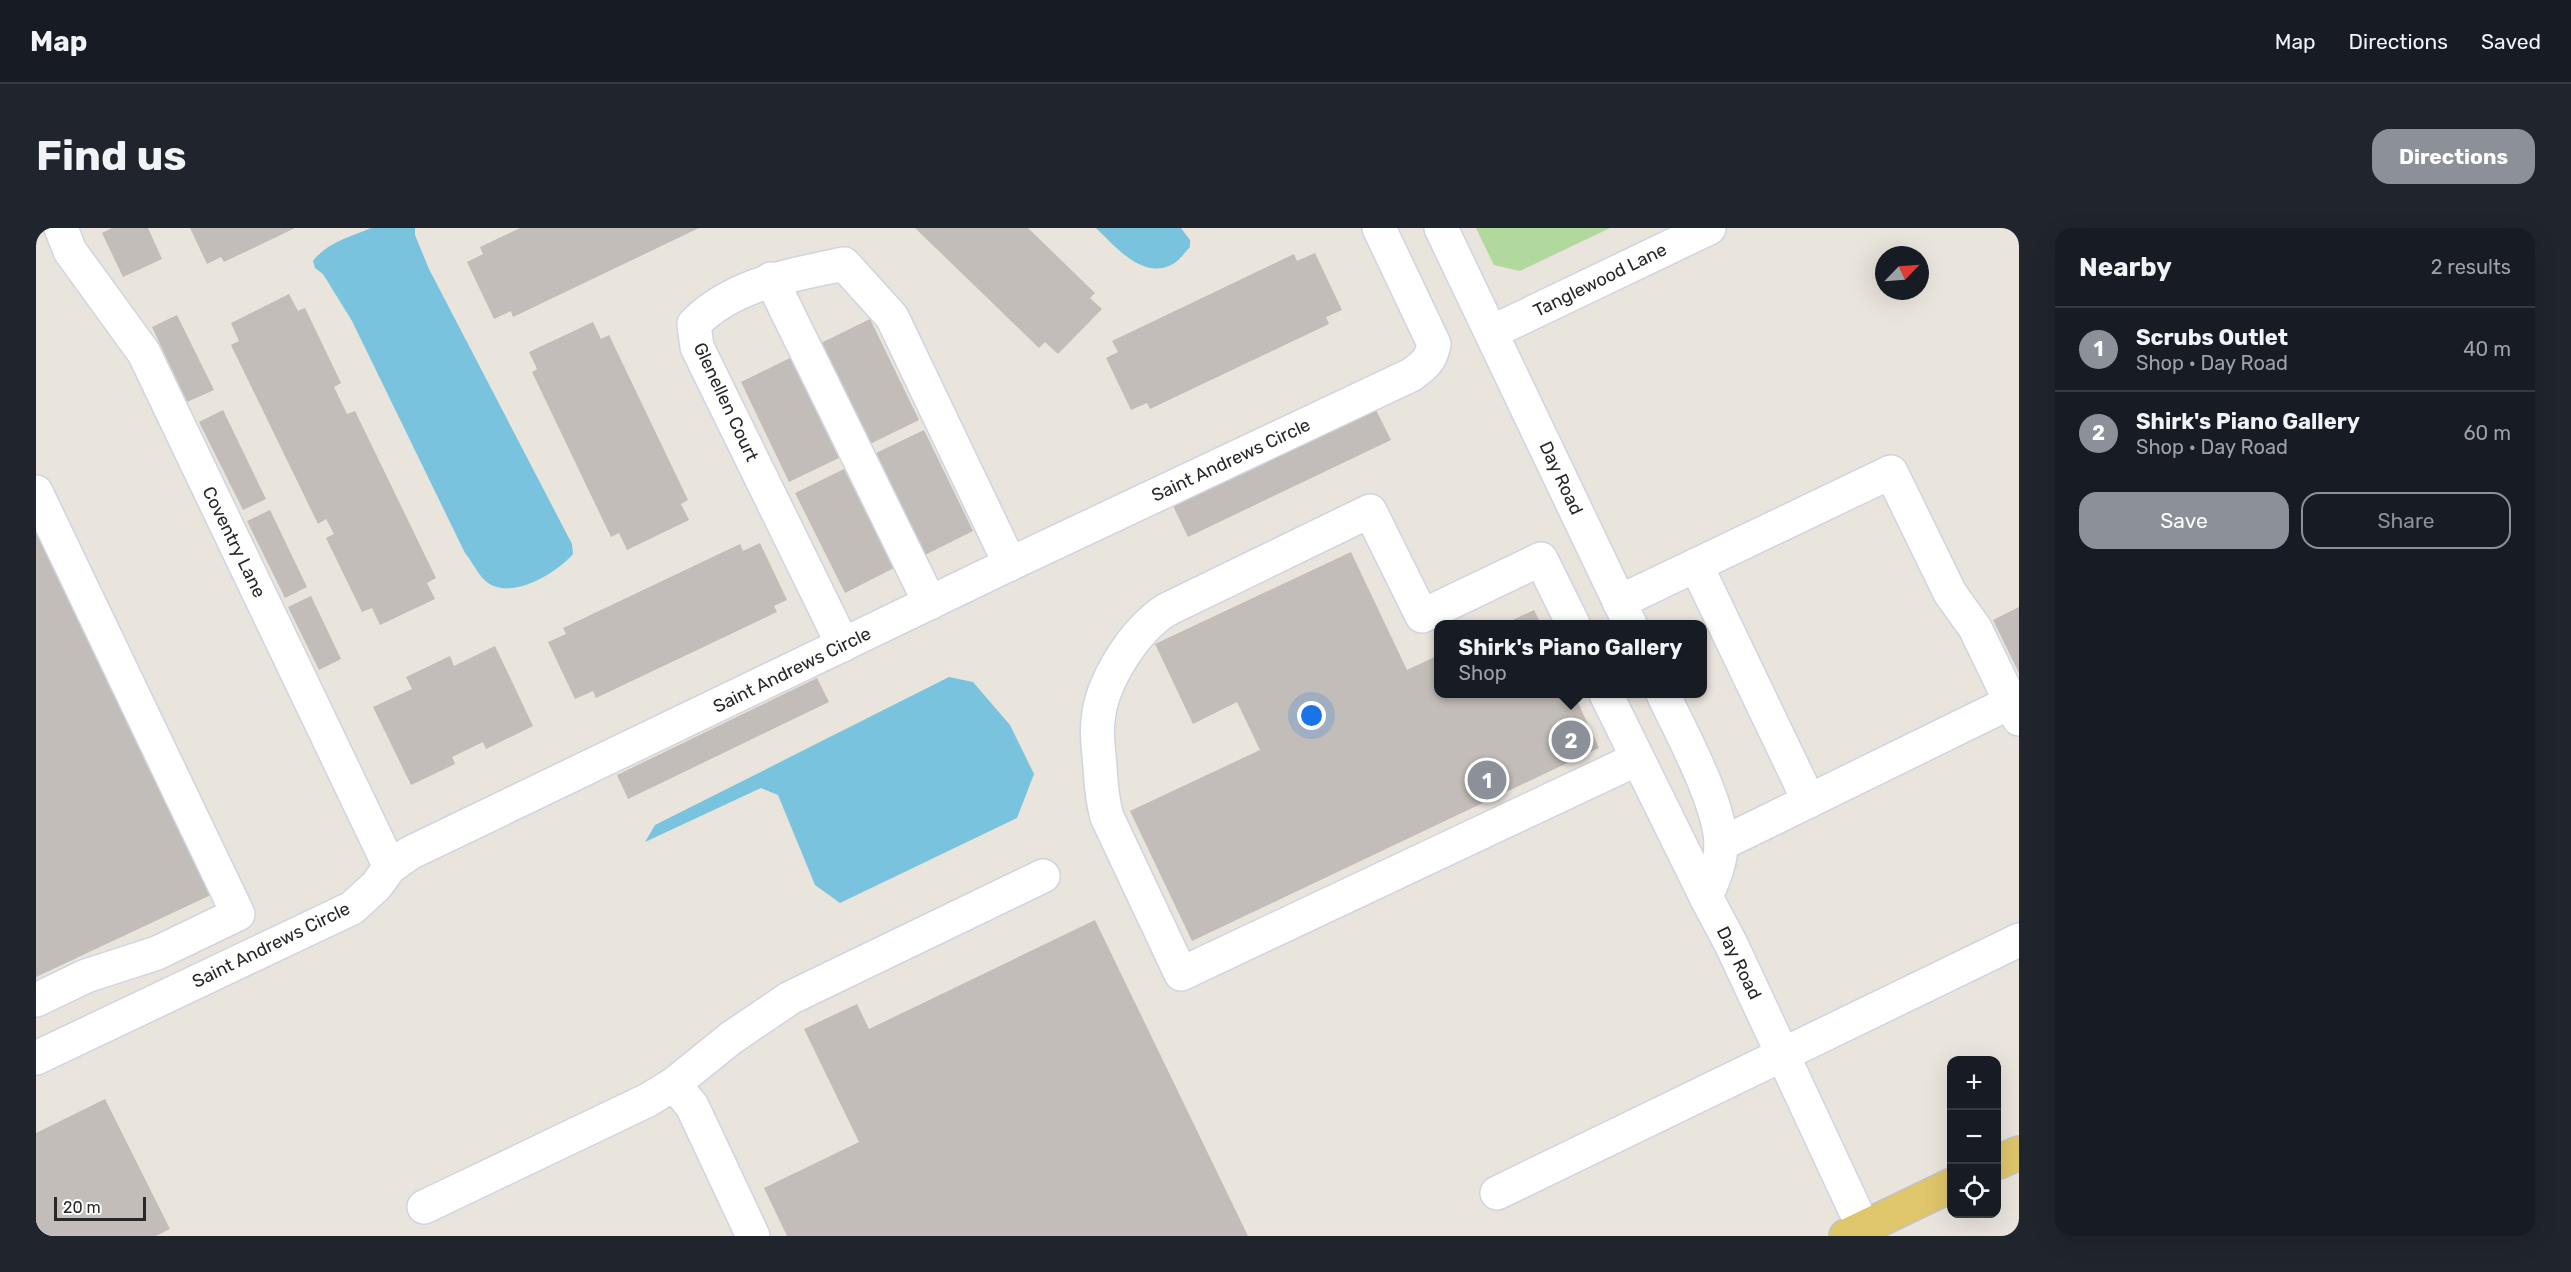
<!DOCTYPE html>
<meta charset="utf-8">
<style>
:root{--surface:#171b24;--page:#20242c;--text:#f1f3f6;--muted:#9ea1a6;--line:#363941;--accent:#8c9099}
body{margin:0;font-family:Rubik,sans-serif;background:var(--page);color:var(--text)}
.controls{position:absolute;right:18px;bottom:18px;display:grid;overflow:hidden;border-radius:12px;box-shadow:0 6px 24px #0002}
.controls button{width:54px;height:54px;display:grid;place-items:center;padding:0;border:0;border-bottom:2px solid var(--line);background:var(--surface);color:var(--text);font:30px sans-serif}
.compass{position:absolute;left:1839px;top:18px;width:54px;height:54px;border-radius:50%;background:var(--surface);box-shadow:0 6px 24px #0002;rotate:65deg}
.scale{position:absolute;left:18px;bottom:15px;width:92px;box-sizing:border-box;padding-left:6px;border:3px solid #282828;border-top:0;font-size:16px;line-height:21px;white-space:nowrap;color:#282828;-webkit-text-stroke:4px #fff;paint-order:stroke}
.you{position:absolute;left:1276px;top:488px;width:21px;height:21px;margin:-15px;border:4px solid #fff;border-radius:50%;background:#1a73e8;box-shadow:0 0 0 9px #1a73e833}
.badge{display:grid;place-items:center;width:39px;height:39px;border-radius:50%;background:var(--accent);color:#fff;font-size:20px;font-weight:700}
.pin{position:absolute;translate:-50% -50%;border:3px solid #fff;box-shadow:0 2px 6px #0006}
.popup{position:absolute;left:1398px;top:392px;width:273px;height:78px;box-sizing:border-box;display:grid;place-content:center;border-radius:12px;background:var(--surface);filter:drop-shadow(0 2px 4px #0005);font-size:20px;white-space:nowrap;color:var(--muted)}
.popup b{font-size:22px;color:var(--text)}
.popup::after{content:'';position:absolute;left:50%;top:100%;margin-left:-12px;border:12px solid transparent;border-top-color:var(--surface)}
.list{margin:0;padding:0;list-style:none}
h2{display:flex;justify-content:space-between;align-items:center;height:78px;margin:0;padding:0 24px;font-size:26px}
h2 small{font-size:20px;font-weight:400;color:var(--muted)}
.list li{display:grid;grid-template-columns:39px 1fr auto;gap:18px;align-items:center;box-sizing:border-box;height:84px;padding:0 24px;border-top:2px solid var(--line)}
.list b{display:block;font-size:22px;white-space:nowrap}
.list p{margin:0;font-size:20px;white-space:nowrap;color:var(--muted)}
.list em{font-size:20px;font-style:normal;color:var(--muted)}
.actions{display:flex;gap:12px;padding:18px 24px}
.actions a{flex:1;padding:14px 0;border:2px solid var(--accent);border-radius:18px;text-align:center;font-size:21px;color:var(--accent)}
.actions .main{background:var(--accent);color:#fff}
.icon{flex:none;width:33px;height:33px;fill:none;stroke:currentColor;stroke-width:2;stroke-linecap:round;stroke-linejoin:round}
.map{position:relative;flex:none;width:1983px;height:1008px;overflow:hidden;border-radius:18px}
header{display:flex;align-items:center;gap:36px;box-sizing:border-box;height:84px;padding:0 30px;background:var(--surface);border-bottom:2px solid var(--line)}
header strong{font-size:28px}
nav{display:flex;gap:33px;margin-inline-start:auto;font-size:21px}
.intro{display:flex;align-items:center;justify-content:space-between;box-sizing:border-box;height:144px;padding:0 36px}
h1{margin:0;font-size:42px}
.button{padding:15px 27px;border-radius:18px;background:var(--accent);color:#fff;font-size:21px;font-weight:700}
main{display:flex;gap:36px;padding:0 36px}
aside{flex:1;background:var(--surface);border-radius:18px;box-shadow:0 6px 24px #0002}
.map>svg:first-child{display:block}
</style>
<header>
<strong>Map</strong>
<nav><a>Map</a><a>Directions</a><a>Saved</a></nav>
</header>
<div class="intro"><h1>Find us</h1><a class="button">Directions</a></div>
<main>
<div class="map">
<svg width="1983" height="1008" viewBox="0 0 1983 1008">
<rect width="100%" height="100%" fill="#e9e4dc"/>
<!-- green -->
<path fill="#b1d99e" d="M1440,0H1574L1484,43L1458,37Z"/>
<!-- water -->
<g fill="#7ac3df">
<path d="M335,0H379V7L393,41L536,316L537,326C521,345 476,372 452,355C443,349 436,333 429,325L316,93L287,46L279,40L277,33C290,15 316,8 335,0Z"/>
<path d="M1060,0H1145L1154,12V19C1149,24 1143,33 1137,36C1107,53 1079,18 1060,0Z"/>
<path d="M913,449L937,454L974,497L998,546L981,590L804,675L779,657L742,567L725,560L609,614L619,597Z"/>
</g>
<!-- building -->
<g fill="#c2bdb8">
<path d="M76,0H112L126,31L87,49L66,5Z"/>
<path d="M154,0H259L188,34L185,29L171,36Z"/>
<path d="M484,0H663L477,89L475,83L458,91L431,34L447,26L444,19Z"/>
<path d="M879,0H992L1059,65L1054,70L1066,81L1022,126L1009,114L1003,120Z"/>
<path d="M1279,25L1306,82L1290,89L1293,96L1114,181L1111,175L1095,182L1070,130L1082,124L1076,113L1258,26L1261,33Z"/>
<path d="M253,66L262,83L269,80L305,155L298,159L311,186L319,183L400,350L391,355L399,371L344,397L336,380L326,384L290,310L298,306L290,291L282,296L195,117L203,113L195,95Z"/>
<path d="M141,87L178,162L151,174L116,99Z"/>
<path d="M834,91L883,192L834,216L785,115Z"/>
<path d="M557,94L565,111L573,107L652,272L645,276L653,292L591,322L583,305L575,309L496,144L501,141L493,124Z"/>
<path d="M754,130L803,230L753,254L705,154Z"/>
<path d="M187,182L230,271L207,282L163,194Z"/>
<path d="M1340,182L1355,212L1152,309L1137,278Z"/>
<path d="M888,202L937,303L889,327L840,225Z"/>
<path d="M808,241L858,340L809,365L759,265Z"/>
<path d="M234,282L271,359L249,370L211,293Z"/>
<path d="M0,292L179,665L0,749Z"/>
<path d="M724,315L751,372L738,378L741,384L560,470L557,463L539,471L512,414L530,406L527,400L704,316L707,323Z"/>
<path d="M1315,324L1371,442L1403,427V466H1538L1563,520L1156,713L1094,583L1224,522L1201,474L1157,496L1119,416Z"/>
<path d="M275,368L305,431L283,442L252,379Z"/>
<path d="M1983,379V445L1957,392Z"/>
<path d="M1498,382L1505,396H1468Z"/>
<path d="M459,418L497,498L450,521L447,514L416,529L419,536L375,557L337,479L376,461L370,449L414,428L418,438Z"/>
<path d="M781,450L793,474L592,571L581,547Z"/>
<path d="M1059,692L1212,1008H751L728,960L823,914L768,801L821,776L833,801Z"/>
<path d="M69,871L134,1001L120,1008H0V905Z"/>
</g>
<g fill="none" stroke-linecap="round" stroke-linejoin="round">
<defs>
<g id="minor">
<path d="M25,0L34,23L108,125L354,639"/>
<path d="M1405,0L1594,396"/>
<path d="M735,51L894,375"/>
<path d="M1456,104L1673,0"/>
<path d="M0,264L202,686L121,725L50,748L0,772"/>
<path d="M1660,337L1773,573"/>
<path d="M1583,374L1855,244L1914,365L1939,400L1983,491"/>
<path d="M1537,396L1505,331L1386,388L1334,283L1130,382C1098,403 1065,454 1062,493C1060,507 1063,524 1064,539C1065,556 1066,572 1071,589L1145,746L1601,531"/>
<path d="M807,417L661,119L658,96C697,56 755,47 808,36L856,89L974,336"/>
<path d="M1570,466L1670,669"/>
<path d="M1627,466C1645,504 1684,575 1685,616C1685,635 1677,652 1670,669L1695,716L1827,999"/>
<path d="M1685,616L1975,474"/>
<path d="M0,830L316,680L340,658L354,639L374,625L974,336L1375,147C1389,137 1395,132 1398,116L1343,0"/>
<path d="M638,856L656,878L717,1008"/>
<path d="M1461,965L1983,712"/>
<path d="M388,979L612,872L638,856L695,810L754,770L1007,648"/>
</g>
<g id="major">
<path d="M1960,935L1983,925"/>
<path d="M1810,1008L1916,957"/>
</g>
</defs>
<!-- minor casing -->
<use href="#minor" stroke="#d1d4e0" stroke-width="36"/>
<!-- major casing -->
<use href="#major" stroke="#c3c3c3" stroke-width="36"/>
<!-- minor -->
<use href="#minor" stroke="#fff" stroke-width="33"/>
<!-- major -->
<use href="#major" stroke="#dfc66b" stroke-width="33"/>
</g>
<g text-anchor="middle" stroke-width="6" stroke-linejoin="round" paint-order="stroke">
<!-- street labels -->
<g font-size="18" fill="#282828" stroke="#fff">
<text transform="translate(1564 52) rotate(-26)" y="6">Tanglewood Lane</text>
<text transform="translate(690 174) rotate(65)" y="6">Glenellen Court</text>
<text transform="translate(1195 232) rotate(-25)" y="6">Saint Andrews Circle</text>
<text transform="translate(1525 250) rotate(65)" y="6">Day Road</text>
<text transform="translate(198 314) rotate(64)" y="6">Coventry Lane</text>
<text transform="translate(756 442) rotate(-26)" y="6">Saint Andrews Circle</text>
<text transform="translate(235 717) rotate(-26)" y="6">Saint Andrews Circle</text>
<text transform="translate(1703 735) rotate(64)" y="6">Day Road</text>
</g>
</g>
</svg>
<div class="controls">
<button>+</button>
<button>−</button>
<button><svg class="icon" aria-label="locate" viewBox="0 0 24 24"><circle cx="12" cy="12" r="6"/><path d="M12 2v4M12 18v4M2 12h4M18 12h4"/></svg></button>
</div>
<svg class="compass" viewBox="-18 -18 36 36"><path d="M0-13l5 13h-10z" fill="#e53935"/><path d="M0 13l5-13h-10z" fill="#9ea1a6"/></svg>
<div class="scale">20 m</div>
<div class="you"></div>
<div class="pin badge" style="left:1451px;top:552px">1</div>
<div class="pin badge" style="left:1535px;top:512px">2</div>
<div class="popup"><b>Shirk's Piano Gallery</b>Shop</div>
</div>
<aside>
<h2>Nearby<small>2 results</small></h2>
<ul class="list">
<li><span class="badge">1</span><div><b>Scrubs Outlet</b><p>Shop · Day Road</p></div><em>40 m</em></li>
<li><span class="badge">2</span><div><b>Shirk's Piano Gallery</b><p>Shop · Day Road</p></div><em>60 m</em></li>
</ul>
<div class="actions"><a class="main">Save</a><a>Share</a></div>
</aside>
</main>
